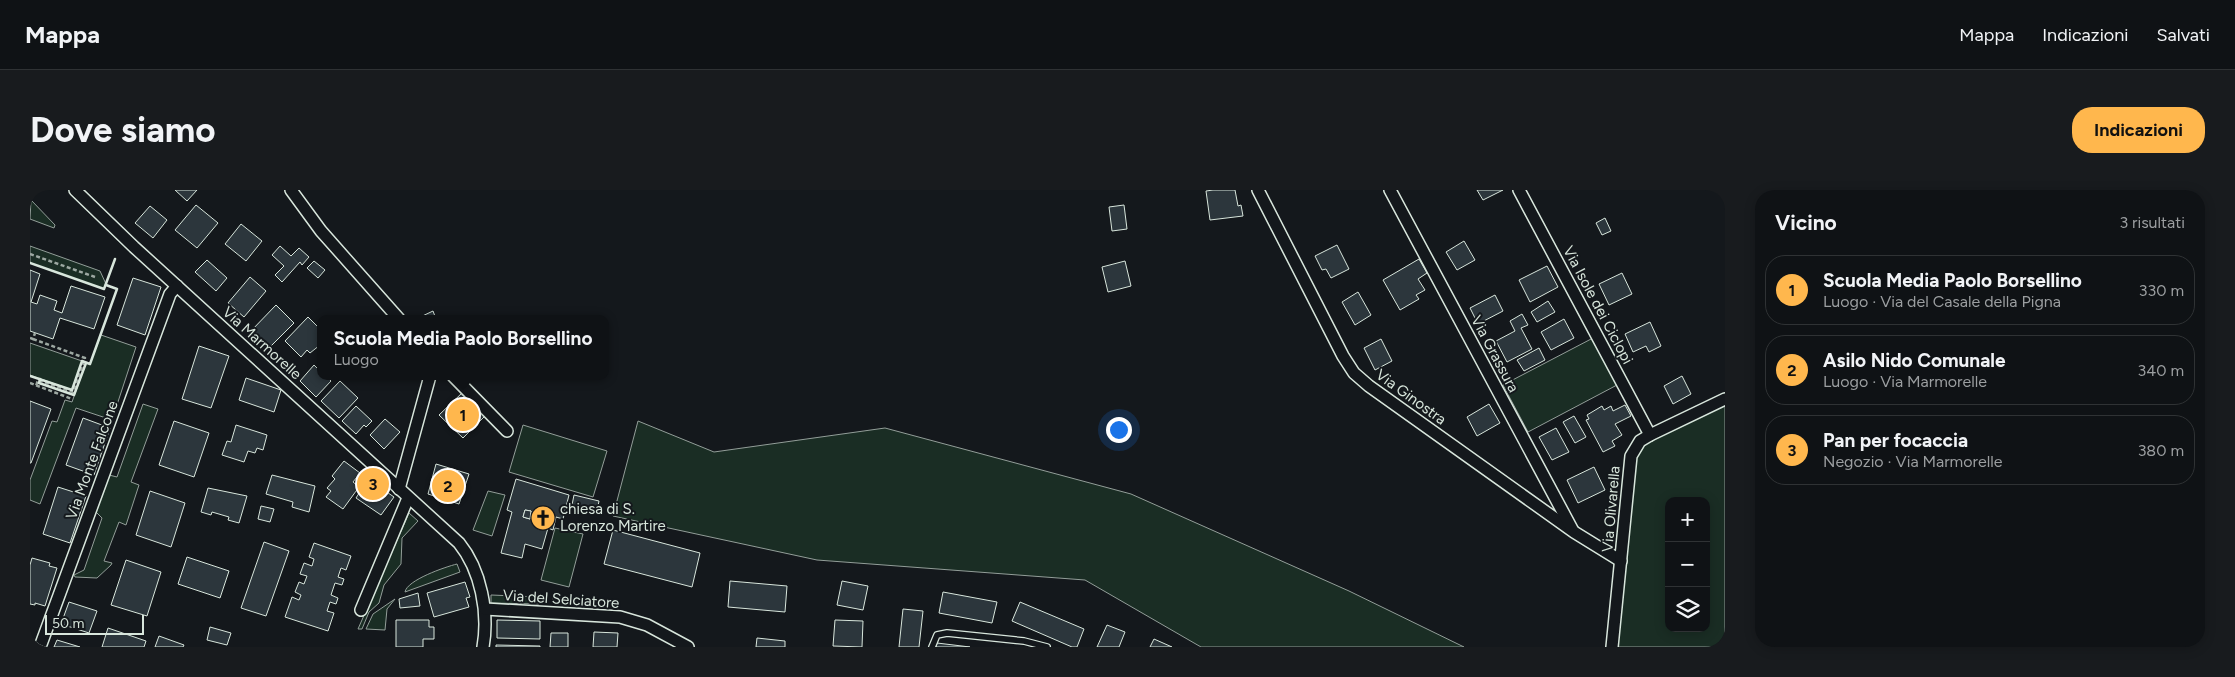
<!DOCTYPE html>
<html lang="it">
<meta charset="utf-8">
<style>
:root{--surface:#0f1215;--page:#181b1e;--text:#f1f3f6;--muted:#9b9ea0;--line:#2f3234;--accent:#ffb74d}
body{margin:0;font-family:Figtree,sans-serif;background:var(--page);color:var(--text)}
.controls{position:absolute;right:15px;bottom:15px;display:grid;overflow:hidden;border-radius:10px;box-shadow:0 2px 12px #0003}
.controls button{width:45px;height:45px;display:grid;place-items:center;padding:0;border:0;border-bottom:1px solid var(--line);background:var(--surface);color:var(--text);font:25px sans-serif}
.scale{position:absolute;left:15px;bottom:12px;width:99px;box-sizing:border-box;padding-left:5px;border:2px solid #d8e6dc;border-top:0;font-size:14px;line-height:18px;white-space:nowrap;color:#d8e6dc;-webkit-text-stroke:4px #14181c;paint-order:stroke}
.you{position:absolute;left:1088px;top:239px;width:18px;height:18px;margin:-12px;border:4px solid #fff;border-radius:50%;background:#1a73e8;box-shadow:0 0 0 8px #1a73e833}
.badge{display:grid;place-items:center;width:32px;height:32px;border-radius:50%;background:var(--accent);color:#111;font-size:16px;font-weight:700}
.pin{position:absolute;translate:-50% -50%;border:2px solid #fff;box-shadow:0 1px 5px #0006}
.popup{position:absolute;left:287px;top:125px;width:292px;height:65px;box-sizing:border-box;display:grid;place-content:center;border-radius:10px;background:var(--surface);filter:drop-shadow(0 1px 4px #0005);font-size:16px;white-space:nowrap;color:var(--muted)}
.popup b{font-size:19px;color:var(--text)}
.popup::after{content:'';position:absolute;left:50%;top:100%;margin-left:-10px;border:10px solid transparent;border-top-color:var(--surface)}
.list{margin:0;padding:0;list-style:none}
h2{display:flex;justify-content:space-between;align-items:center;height:65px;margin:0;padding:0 20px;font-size:21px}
h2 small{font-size:16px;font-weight:400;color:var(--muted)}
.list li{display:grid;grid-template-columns:32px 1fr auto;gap:15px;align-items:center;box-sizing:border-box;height:70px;margin:0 10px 10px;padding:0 10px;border:1px solid var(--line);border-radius:20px}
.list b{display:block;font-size:19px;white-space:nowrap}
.list p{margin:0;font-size:16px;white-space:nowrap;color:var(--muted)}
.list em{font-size:16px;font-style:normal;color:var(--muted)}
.icon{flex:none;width:28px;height:28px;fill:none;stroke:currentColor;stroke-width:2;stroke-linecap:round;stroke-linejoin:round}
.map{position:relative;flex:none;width:1695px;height:457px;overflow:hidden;border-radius:20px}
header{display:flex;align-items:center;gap:30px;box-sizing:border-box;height:70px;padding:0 25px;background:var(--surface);border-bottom:1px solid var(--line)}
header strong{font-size:24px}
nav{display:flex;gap:28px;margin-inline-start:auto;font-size:18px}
.intro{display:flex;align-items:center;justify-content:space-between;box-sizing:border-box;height:120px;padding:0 30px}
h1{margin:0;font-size:35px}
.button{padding:12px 22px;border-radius:20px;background:var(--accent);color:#111;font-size:18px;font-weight:700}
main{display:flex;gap:30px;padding:0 30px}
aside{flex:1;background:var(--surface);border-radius:20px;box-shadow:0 2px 12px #0003}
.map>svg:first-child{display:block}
</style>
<header>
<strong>Mappa</strong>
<nav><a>Mappa</a><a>Indicazioni</a><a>Salvati</a></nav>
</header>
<div class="intro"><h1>Dove siamo</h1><a class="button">Indicazioni</a></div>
<main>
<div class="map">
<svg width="1695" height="457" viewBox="0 0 1695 457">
<rect width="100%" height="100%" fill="#14181c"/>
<!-- green -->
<g fill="#1a2d24" stroke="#939e99" fill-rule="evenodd">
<path d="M1,10L25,35L24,38L0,29Z"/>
<path d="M0,56L70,81L76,94L74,99L0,73Z"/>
<path d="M71,145L106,157L82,230L46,218L10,314L0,310V290L22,231L27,232L35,210L42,212L56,173L60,174Z"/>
<path d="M1563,148L1587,195L1498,242L1473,195Z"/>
<path d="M0,153L52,171L42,200L0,185Z"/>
<path d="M1695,209V457H1577L1601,266L1620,245ZM1639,311H1676V438H1639Z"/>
<path d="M113,214L128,219L101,292L109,295L96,335L89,332L74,371L82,373L81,375L67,388L45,387L44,385L54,380L72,328L65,321L79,285L87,287Z"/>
<path d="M608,231L684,262L855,238L1101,304L1319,401L1434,457H1171L1055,390L787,370L583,326Z"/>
<path d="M493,235L577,261L563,307L479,282Z"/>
<path d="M458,301L475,305L462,346L443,340Z"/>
<path d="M379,323L388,331L372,348L371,374L354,395L349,413L339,422L332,439H328Z"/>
<path d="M525,338L553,344L539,397L511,390Z"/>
<path d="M427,374L430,382L375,402C377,390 415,377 427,374Z"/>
<path d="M461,405L509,407V414L461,413Z"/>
<path d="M365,409L357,419L355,440L336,439L343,424Z"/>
</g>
<!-- building -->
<g fill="#2c363c" stroke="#d8e6dc" fill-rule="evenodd">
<path d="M145,0H167L157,11Z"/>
<path d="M1183,0H1205L1208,16L1211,15L1213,26L1180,30L1176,1Z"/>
<path d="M1447,0H1473L1453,10Z"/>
<path d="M166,15L188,33L167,58L145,40Z"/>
<path d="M1094,15L1097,39L1082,41L1079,17Z"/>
<path d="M120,16L137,30L123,48L105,33Z"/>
<path d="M1575,28L1581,41L1572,45L1566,33Z"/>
<path d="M211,34L232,51L216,71L195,54Z"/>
<path d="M1434,51L1445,70L1427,80L1416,62Z"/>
<path d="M1307,55L1319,79L1301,88L1296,79L1292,80L1285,66Z"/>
<path d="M250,56L261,66L269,58L279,67L272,75L270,72L252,92L245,85L254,76L242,65Z"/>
<path d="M1389,69L1397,83L1388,89L1395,100L1386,105L1389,109L1370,120L1353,90Z"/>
<path d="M177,70L197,88L186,101L165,82Z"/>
<path d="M284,71L295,80L288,88L277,78Z"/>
<path d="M1095,71L1101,96L1078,102L1072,77Z"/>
<path d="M1517,76L1528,97L1500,112L1489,90Z"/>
<path d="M0,80L10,84L1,112L7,114L10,105L27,111L24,120L32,123L41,96L75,107L64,139L30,128L23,149L0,141Z"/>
<path d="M1592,83L1602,104L1579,115L1569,94Z"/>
<path d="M220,87L236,101L214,127L198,113Z"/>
<path d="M103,88L131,97L115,145L87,135Z"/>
<path d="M1328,102L1341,125L1325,135L1312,112Z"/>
<path d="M1465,105L1473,121L1448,134L1440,118Z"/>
<path d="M1518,111L1525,122L1507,132L1501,122Z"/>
<path d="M246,115L264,133L238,159L220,142Z"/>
<path d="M403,121L406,129H386Z"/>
<path d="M1492,124L1498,135L1491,138L1502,159L1477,172L1466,151L1485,141L1480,131Z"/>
<path d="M278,127L290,139V155L280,163L277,160L271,167L255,151Z"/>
<path d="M1534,129L1544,148L1521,160L1511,142Z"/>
<path d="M1620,132L1631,156L1619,162L1616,156L1603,162L1595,144Z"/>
<path d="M1351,149L1362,171L1345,180L1334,158Z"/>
<path d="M169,156L199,166L181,218L152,209Z"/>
<path d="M1509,158L1515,170L1494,181L1487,170Z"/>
<path d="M284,175L290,181V186H296L301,191L286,207L270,191Z"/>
<path d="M1652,186L1661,204L1643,214L1634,196Z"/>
<path d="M216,188L251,200L244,222L209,210Z"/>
<path d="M310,191L328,208L309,228L291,211Z"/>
<path d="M433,202L456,225L433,248L409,225Z"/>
<path d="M0,211L21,219L1,273H0Z"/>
<path d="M1459,214L1470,233L1447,246L1437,227Z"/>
<path d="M1595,215L1601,226L1585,234L1592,245L1582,251L1585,256L1573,262L1556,230L1559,229L1557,225L1572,216L1574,220L1581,216L1583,221Z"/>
<path d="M326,216L342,231L336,237L334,235L326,244L312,231Z"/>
<path d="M1544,226L1556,247L1545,253L1533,232Z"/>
<path d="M53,228L80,238L64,285L36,275Z"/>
<path d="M355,229L370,242L354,259L340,245Z"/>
<path d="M144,231L179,243L164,287L129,275Z"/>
<path d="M206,235L237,245L233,260L227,258L225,263L218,261L214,272L192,265L197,251L201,252Z"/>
<path d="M1526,238L1539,262L1522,270L1509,247Z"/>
<path d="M314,271L330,283L323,292L329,297L313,319L296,307L301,301L297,298L305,289L302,286Z"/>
<path d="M406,274L439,284L429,314L398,304Z"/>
<path d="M1564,277L1575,300L1548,313L1537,290Z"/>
<path d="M242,285L285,296L279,322L262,317L263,312L236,304Z"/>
<path d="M338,289L364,307L351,325L326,308Z"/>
<path d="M486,289L539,305L533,329L526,327L523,340L518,338L512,359L495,354L492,368L471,363L482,322L477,320ZM495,320L501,321L500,329L493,327Z"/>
<path d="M28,297L56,306L40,353L13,344Z"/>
<path d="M178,298L217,306L209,333L198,330L199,327L182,322L181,325L171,322Z"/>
<path d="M120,301L155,313L141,357L106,345Z"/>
<path d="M544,305L569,311L567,321L542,315Z"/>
<path d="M231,316L244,319L240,332L228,329Z"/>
<path d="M495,320L501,321L500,329L493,327Z"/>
<path d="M583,340L670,363L662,397L574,374Z"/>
<path d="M234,352L259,361L236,426L211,418Z"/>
<path d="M284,353L321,366L316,380L311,378L308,387L314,389L312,395L305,393L301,405L308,408L306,414L300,412L297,421L304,423L298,441L255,427L262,407L269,410L271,405L265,402L269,392L274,394L277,386L270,384L274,373L282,376L284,369L279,367Z"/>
<path d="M157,367L199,381L190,408L148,394Z"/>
<path d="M2,368L20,373L19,376L27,378L15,416L5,413V415L0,414V375Z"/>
<path d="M96,370L131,382L117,426L81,415Z"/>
<path d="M700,391L757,396L755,422L698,417Z"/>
<path d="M812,391L838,396L833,420L807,415Z"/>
<path d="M435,392L440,407L436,408L439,417L404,427L397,403Z"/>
<path d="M913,402L967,412L962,433L909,423Z"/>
<path d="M388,403L390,416L370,418L369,409Z"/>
<path d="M523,407H537V414L523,413Z"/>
<path d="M39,412L67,421L59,443L31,434Z"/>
<path d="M990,412L1054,439L1047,457H1042L982,431Z"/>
<path d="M873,419L893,421L889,457H869Z"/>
<path d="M366,430H399V437H404V449H393V457H366Z"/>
<path d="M467,430L510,431V449L467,448Z"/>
<path d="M805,430L833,431L832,457L803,456Z"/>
<path d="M1077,435L1095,442L1089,457H1067Z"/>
<path d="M180,437L201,443L197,455L177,450Z"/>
<path d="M78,438L116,451L114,457H72Z"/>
<path d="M564,442L588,443L587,457H563Z"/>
<path d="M521,443H538V457H520Z"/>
<path d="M129,446L154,455L153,457H125Z"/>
<path d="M727,448L755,451V457H726Z"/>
<path d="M1124,449L1142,457H1120Z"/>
<path d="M27,450L50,457H24Z"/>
<path d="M907,453L940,457H906Z"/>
<path d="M466,455L510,456V457H466Z"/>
</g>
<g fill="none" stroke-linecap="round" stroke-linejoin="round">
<defs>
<path id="lane" d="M902,457L907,445L917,443L994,451L1017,457"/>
<g id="street">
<path d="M45,0L104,57L429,353C451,380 459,423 453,457"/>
<path d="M261,0L291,41L369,129"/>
<path d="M1228,0L1313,166L1324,183L1339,196L1544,342L1591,371"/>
<path d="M1360,0L1542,339"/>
<path d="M1489,0L1620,245"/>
<path d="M423,186L477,241"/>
<path d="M369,299L400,186"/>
<path d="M455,419L590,427L617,435L658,457"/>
<path d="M331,420L378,308"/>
<path d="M10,457L140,104L147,96"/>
<path d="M1582,457L1601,266L1610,251L1620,245L1695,209"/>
</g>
</defs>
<!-- lane casing -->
<use href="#lane" stroke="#d8e6dc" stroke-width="8"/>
<!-- street casing -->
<use href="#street" stroke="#d8e6dc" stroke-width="14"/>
<!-- path -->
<g stroke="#9da8a2" stroke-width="2.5" stroke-dasharray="4 2.5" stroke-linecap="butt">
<path d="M0,64L65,87"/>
<path d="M0,148L3,149L5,143"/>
<path d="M3,149L55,168L43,202L8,190L6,196"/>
<path d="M0,193L42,209"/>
</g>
<!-- lane -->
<use href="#lane" stroke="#14181c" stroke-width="5.5"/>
<!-- street -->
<use href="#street" stroke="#14181c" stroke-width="11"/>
<!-- wall -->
<g stroke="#d8e6dc" stroke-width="2.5">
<path d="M0,73L74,99L85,69"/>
<path d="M0,186L42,200L52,171L60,174L87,99L76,95"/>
<path d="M10,189L9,193L44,205L56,173"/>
</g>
</g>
<!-- icons -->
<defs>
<symbol id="church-disc" viewBox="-11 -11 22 22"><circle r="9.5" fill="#ffb74d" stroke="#14181c"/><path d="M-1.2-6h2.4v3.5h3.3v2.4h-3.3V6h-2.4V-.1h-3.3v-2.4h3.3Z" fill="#111"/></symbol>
</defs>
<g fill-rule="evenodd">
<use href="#church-disc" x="499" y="314" width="28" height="28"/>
</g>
<g text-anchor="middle" stroke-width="4" stroke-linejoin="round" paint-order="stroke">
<!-- street labels -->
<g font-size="15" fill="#d8e6dc" stroke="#14181c">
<text transform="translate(1568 115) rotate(62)" y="5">Via Isole dei Ciclopi</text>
<text transform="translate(232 153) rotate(42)" y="5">Via Marmorelle</text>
<text transform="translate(1465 164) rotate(62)" y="5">Via Grassura</text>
<text transform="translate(1381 207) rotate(36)" y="5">Via Ginostra</text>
<text transform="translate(62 270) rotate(-70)" y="5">Via Monte Falcone</text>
<text transform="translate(1581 319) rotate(-85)" y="5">Via Olivarella</text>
<text transform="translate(531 409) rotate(4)" y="5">Via del Selciatore</text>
</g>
<!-- poi labels -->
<g font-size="15" fill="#d8e6dc" stroke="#14181c" text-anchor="start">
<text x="530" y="324">chiesa di S.<tspan x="530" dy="17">Lorenzo Martire</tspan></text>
</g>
</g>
</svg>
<div class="controls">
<button>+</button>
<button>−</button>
<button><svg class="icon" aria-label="layers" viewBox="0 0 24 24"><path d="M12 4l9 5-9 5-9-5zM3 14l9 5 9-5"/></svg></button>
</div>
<div class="scale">50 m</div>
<div class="you"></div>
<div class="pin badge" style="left:433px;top:225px">1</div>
<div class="popup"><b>Scuola Media Paolo Borsellino</b>Luogo</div>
<div class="pin badge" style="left:418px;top:296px">2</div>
<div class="pin badge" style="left:343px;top:294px">3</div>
</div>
<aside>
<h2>Vicino<small>3 risultati</small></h2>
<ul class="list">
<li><span class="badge">1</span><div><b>Scuola Media Paolo Borsellino</b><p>Luogo · Via del Casale della Pigna</p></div><em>330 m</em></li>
<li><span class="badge">2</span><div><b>Asilo Nido Comunale</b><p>Luogo · Via Marmorelle</p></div><em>340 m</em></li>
<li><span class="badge">3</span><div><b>Pan per focaccia</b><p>Negozio · Via Marmorelle</p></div><em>380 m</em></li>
</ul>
</aside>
</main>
